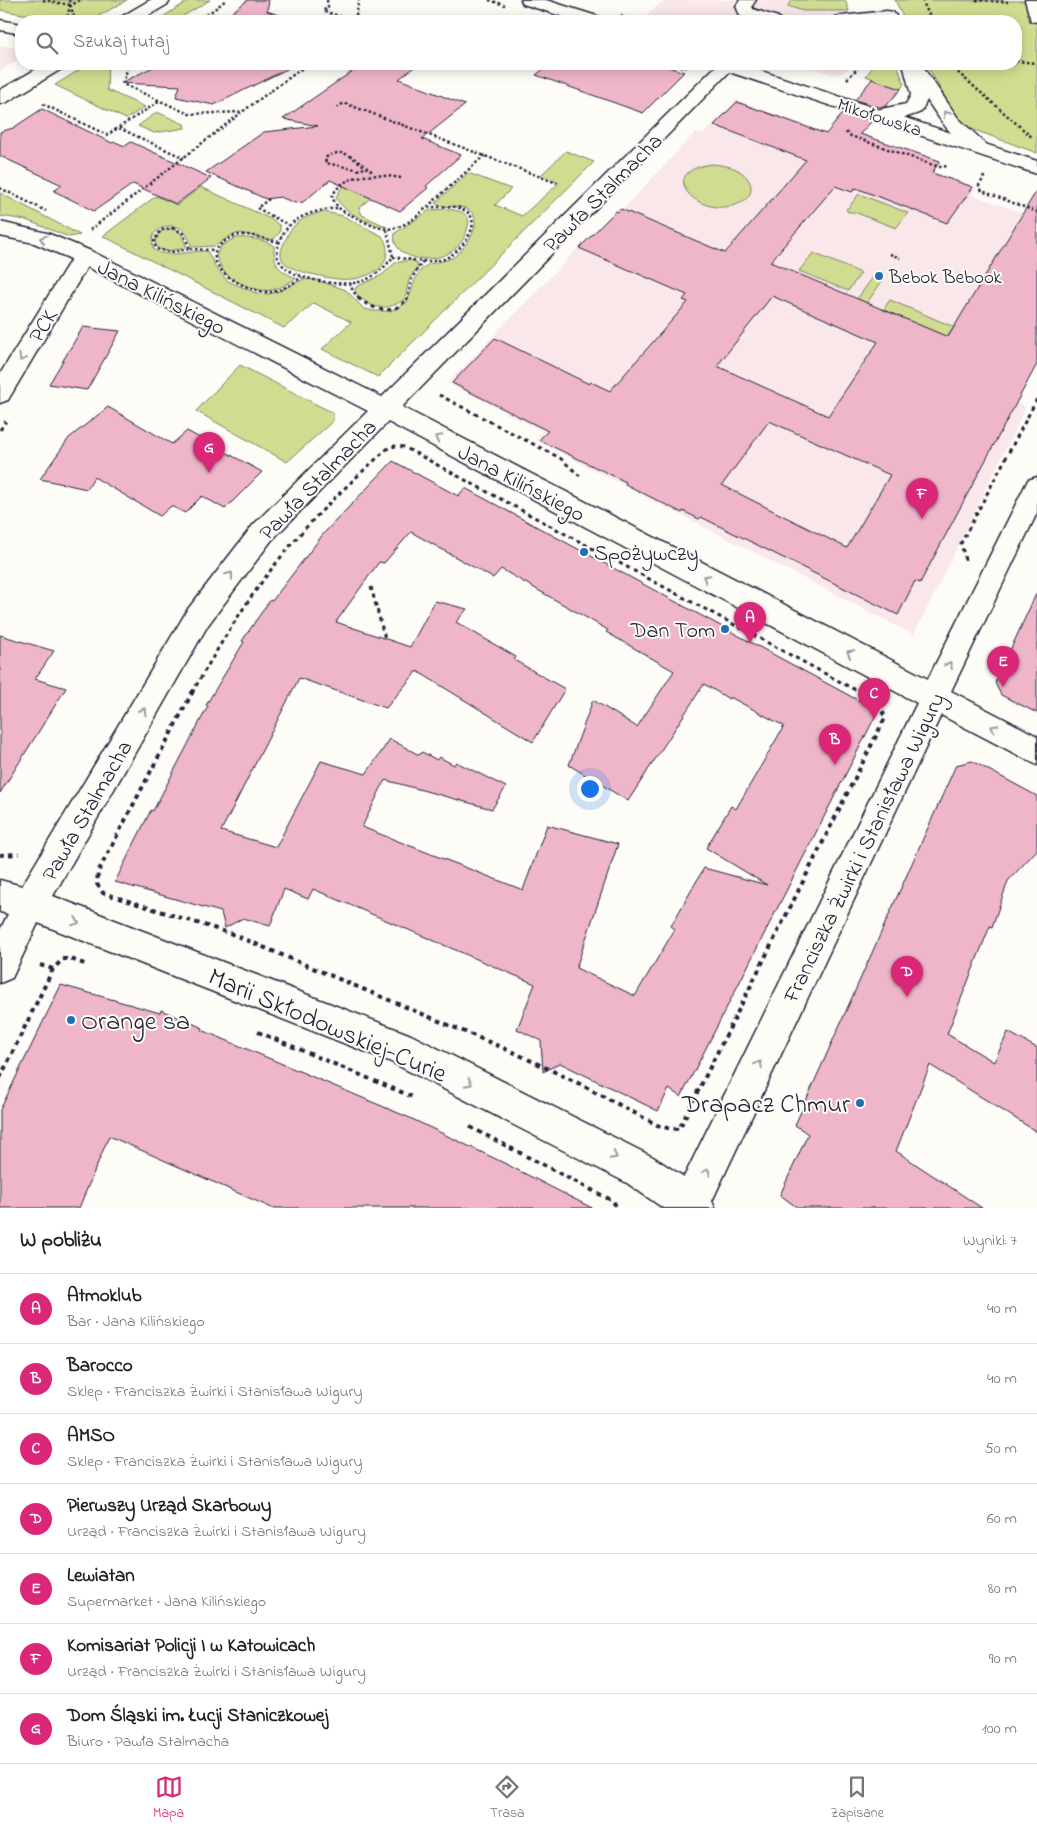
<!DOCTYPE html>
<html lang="pl">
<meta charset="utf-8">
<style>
:root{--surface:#fff;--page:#f6f6f6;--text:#202124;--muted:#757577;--line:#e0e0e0;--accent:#db2777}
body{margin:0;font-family:"Indie Flower",sans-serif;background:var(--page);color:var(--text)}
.you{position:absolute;left:589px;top:788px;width:18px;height:18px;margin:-12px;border:4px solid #fff;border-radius:50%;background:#1a73e8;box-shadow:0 0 0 8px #1a73e833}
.badge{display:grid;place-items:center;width:32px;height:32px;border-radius:50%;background:var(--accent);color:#fff;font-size:16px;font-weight:700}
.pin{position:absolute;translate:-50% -41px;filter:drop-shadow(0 1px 2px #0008)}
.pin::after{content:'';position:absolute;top:26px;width:18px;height:15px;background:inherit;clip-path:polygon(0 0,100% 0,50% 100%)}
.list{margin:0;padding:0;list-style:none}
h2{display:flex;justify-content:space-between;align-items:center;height:65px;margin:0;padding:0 20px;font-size:21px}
h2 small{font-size:16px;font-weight:400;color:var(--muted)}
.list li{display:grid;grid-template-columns:32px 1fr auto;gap:15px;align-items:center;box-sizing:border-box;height:70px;padding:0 20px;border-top:1px solid var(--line)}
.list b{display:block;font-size:19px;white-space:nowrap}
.list p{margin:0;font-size:16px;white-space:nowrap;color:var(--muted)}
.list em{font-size:16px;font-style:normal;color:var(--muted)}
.icon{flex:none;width:28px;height:28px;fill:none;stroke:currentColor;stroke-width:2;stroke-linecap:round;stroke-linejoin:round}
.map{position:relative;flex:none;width:1037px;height:1208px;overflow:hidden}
.search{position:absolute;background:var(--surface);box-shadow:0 2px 12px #0003;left:15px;right:15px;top:15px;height:55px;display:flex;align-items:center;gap:12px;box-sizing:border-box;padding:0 18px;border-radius:20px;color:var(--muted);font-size:19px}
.sheet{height:555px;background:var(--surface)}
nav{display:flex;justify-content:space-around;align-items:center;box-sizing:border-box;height:70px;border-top:1px solid var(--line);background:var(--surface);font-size:14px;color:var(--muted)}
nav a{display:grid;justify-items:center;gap:2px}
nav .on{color:var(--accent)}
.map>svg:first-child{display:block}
</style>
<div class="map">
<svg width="1037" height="1208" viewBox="0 0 1037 1208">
<rect width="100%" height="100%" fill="#fdfcf7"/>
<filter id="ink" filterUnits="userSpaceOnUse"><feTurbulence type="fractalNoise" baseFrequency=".02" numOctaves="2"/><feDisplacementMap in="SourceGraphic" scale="10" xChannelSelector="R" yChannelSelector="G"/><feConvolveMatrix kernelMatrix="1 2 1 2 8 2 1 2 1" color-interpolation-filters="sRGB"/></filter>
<g filter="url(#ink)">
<!-- built -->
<g fill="#f9e7ea">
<path d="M664,0H844L852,21H649L643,19Z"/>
<path d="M0,45L21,49V58L0,71Z"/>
<path d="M802,64H801H853L844,72L835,75Z"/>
<path d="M736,100L976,187L972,195L1037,218V364L1016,403L1026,407L914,635L536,440L542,431L448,383L618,207L623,209L696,132L704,134Z"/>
</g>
<!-- green -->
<g fill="#d0dd90" stroke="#798066">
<path d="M0,0H127L90,21H64L0,10Z"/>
<path d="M190,0H210L175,21H156Z"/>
<path d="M793,0H845L849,11H803L787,6Z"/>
<path d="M895,0L1037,1V153L961,125L926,64H1016V21H905Z"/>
<path d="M89,64H108L107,90L145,107L126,119L55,85Z"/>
<path d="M872,64H897L904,84L900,90L866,76L872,68Z"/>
<path d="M157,112L184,124L185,128L154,133L138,126Z"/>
<path d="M566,151L594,162L378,377L322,349L351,322L314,303L284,328L103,236L156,196L177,205L201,187L273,220L280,226V232L274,239L268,240L241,233L232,235L215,246L192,247C190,242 188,236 185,232C175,219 144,228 154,250C168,259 192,250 207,251L217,269L228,281L256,293L269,294L279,291L304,279L317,280L346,290L364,309L374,311H390L406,303C412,293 413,280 420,271C427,261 442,263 452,258C464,251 486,222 469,210C459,203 444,210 435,203L468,173L511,189L495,205L522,216L559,183L541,175Z"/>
<path d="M713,164C721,165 729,166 736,169C752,177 758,194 740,203C700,222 651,171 713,164Z"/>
<path d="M354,180L387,184L359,208L362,215L387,227C372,226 341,211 336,197L342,187Z"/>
<path d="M0,193L80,235L69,237L26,220L0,216Z"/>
<path d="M859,194L908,213L896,228L854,212H848L846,209L849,207Z"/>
<path d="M445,209C454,210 466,210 469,221C462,275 387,264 395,233L430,210Z"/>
<path d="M325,212L343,216L382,236C387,243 388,250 386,258C384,264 380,269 374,272C353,284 333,279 311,274C302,272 288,268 283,261C278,254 283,245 286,239C292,222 309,214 325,212Z"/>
<path d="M174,229L181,233L187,248L167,251L158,249L155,243C156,232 165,228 174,229Z"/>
<path d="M235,238C247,237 264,239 274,246C274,266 278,270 296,278C288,283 281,288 272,290C257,293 235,282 225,273C221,269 219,261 216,256L221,246Z"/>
<path d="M813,253L861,273L848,291L799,271Z"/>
<path d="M410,260L416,262L418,267L409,279L405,299C386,312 369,310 355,291L356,287L382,275L395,263Z"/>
<path d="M873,277L882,281L867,303L857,299Z"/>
<path d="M890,300L954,327L947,337L883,310Z"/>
<path d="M240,365L333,413V421L287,462L196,411Z"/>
</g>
<!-- building -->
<g fill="#efb6ca" stroke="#22223b" fill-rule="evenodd">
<path d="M248,0H269L267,11L296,21H226L223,19Z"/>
<path d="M159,64H297L214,105L176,97L180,86L121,83Z"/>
<path d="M363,64H418L399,79L465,105L422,139L461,155L426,186L428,188L400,211L330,180L303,202L295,203L280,197L266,199L206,172L264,132L318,126L283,119Z"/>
<path d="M550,64H659L684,72L643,113L536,75Z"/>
<path d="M872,79L901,89L886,106L879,107L855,100Z"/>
<path d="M737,102L826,134L844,112L872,121L860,134L940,161L932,173L973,187L947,223L856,188L852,192L835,186L770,262L948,337L1037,190V364L920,583L915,581L898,615L701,517L699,519L683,511L682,513L625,484L626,482L539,440L548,431L452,383L495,338L589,384L591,382L610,391L688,302L683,300L687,295L579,248L616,211L618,212L621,209L725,253L806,160L714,125ZM772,296L878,342L828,416L717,366ZM769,421L890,475L847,548L722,485Z"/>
<path d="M42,109L112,143L115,142L125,146L131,142L211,178L176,204L133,184L94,211L54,191L62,185L0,156V132L13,128Z"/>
<path d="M83,327L120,331L87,390L49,384Z"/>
<path d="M108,407L172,444L187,431L262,472L225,509L202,496L185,513L171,506L160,516L94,477L87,489L40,479L69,438Z"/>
<path d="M393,461L458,496L465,488L878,711L681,1097L669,1089L658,1111L560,1063L543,1072L541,1041L517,1029L535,984L313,889L308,899L284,889L270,926L243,918L225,928L221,912L115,882L151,810L153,811L208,706L206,705L244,642L242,641L270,600L272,601L324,533ZM411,532L493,578L501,569L608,630L606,632L674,671L637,727L593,700L569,765L628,801L704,684L729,699L730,697L784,726L736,809L731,806L706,848L767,885L704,868L671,926L675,929L635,996L576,968L618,844L547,825L523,890L362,827L385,780L492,809L506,787L456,762L454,765L439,757L437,760L422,752L419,755L390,739L366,774L321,761L276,847L221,831L299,678L386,708L417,671L533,742L565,689L514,660L516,657L456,622L467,609L435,601L410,647L336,622L379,562L384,563Z"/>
<path d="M1037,592V713L1001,695L995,683Z"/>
<path d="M0,635L54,651L35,679L66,688L0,793Z"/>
<path d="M972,761L1037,796V850L1008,881L992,927L990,926L947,1034L994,1062L1008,1032L1037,1048V1132L930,1065L896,1151L982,1208H798L780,1195L808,1134L795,1125L956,765Z"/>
<path d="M61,985L160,1013L161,1010L203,1028L202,1030L410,1118L502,1162L592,1208H272L109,1136L79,1208H0V1110Z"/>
</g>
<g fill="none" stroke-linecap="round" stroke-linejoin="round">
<defs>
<g id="minor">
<path d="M150,0H170L168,4L139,21H118L121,17Z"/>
<path d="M740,0H756L752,6L753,9L778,17L781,21H756L740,16L736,6Z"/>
<path d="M1025,0H1037V22L1031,21Z"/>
<path d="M887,11L893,12L896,16L893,20L832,21L835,17L841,16Z"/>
<path d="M0,20L21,24V34L0,30Z"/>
<path d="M45,64H66L63,68L7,102L0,104V90Z"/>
<path d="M718,64L736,65L402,407L928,679L1028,480L1037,477V513L951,691L1037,736V765L941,715L712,1201L715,1208H663L627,1183L389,1061L38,923L12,978L0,983V930L8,914L0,912V880L22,886L188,609L253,525L368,411L87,267L8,400L0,403V374L71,259L34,243L0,236V222L47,233L91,251L382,397ZM388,422L917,703L684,1177L653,1157L411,1035L53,896L208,625L271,541Z"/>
<path d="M903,64H921L958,118L987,145L990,149L987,153C965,159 938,117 927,100L921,112C906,118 887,123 871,119L869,115L871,111L906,104L911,95Z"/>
</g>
<g id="major">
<path d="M521,0H546L600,17L603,21H577L523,4Z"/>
<path d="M714,64H740L1037,161V174L717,68Z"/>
</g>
</defs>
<!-- minor casing -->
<use href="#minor" stroke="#22223b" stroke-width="3"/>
<!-- major casing -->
<use href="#major" stroke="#22223b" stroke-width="3"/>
<!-- path-far2 -->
<g stroke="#22223b" stroke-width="2.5" stroke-dasharray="2.5 2.5" stroke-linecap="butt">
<path d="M43,0L70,5"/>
<path d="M69,0L75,21"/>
<path d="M327,0L328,7L323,11L355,21"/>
<path d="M489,0L505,5"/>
<path d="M922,0L932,21"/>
<path d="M976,0L1008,2"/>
<path d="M620,16L636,21"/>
<path d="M69,21L67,18L70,6L80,0"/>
<path d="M199,21L226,0"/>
<path d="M355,21L359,0"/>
<path d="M1016,61L1037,63"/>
<path d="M132,64L128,66L123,84L189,114L242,112L308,64"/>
<path d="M675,64L686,68"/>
<path d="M953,64L955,70L1033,138"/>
<path d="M847,79L862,64"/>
<path d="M43,104L107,135L160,101"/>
<path d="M337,108L344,103L557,183"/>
<path d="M119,128L184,158"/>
<path d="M846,132L848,135L933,165L940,167L948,166"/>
<path d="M364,168L360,170L326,163L325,158C346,144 356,163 374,172"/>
<path d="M983,176L984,178L979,185L982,191L1037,212"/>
<path d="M401,178C379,174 343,171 332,197C338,210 342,211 355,217C379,230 392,235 416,217L485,155"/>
<path d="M0,188L46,211"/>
<path d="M269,199L257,208L288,225"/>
<path d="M337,208C313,211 286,217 279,244C277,250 276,257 280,262C292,280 344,288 363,281C376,276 385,267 393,257L387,230"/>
<path d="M173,228L183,233L190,249L171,252L156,249L154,241L161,230Z"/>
<path d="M90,230L241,113"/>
<path d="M279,242C267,240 253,234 241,235C234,235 225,240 220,245C198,267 251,294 271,292C282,291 293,283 302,277"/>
<path d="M190,249L214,250"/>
<path d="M890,254L900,258"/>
<path d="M393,257C409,259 428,264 444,259C460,253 488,220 462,209C452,204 438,208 427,207"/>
<path d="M350,283L353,291L360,300"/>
<path d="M407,300L412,278L423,261"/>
</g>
<!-- path-far1 -->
<g stroke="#22223b" stroke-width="3" stroke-dasharray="4 4" stroke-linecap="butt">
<path d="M358,298C373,310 395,317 407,298"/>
<path d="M439,395L560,458L580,476"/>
<path d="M0,430L6,421"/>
<path d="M965,560L961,543L1037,399"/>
<path d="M371,587L385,639"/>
<path d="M192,693C221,642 252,591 290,546C319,511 353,480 387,449L395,446L404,447L861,693"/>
</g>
<!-- path -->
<g stroke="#22223b" stroke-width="4" stroke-dasharray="4.5 4.5" stroke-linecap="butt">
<path d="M193,691L98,872L97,884L103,893L232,934L515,1053L580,1084L661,1127L679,1129L885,718L880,705L859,691"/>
<path d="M0,855L19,854"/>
<path d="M40,965L53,969"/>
<path d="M258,1032L413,1097"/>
<path d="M0,1078L53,969L63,959H71L87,965"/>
<path d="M470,1127L613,1201L617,1208"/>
</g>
<!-- minor -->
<use href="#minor" fill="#fdfcf7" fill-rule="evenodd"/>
<!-- major -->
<use href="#major" fill="#fdfcf7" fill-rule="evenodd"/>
</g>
<!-- one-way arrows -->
<defs><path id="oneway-chevron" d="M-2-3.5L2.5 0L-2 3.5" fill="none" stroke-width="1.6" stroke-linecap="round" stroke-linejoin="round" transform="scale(1.25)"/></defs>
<g stroke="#9a9aa2">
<use href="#oneway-chevron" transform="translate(946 114) rotate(-125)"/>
<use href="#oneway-chevron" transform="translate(43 239) rotate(-162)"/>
<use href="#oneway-chevron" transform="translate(22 358) rotate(121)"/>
<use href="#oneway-chevron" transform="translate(438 438) rotate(-152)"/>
<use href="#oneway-chevron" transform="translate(230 575) rotate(-52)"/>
<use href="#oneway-chevron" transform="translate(706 578) rotate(-152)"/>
<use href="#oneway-chevron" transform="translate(850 653) rotate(-152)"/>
<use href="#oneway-chevron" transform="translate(949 665) rotate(-65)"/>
<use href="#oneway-chevron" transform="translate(143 711) rotate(-60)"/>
<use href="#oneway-chevron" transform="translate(994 728) rotate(-153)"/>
<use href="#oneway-chevron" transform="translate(76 922) rotate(21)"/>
<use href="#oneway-chevron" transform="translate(759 1064) rotate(-64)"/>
<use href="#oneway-chevron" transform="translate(469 1083) rotate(27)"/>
<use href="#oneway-chevron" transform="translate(614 1156) rotate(27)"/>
<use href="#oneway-chevron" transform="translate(707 1172) rotate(-64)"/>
</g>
</g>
<!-- markers -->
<g fill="#1f6fb2" stroke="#fdfcf7" stroke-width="2">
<circle cx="879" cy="276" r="5"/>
<circle cx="584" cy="552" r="5"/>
<circle cx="725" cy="629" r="5"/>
<circle cx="71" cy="1020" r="5"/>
<circle cx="860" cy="1103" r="5"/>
</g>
<g text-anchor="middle" stroke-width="4" stroke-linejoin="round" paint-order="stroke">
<!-- far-street labels -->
<g font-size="19" fill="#22223b" stroke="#fdfcf7">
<text transform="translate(880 116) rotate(18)" y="7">Mikołowska</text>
</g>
<!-- far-poi labels -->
<g font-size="19" fill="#22223b" stroke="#fdfcf7" text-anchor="start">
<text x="889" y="283">Bebok Bebook</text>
</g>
<!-- street labels -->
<g font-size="22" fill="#22223b" stroke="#fdfcf7">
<text transform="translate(602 192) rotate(-45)" y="8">Pawła Stalmacha</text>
<text transform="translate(162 296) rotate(27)" y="8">Jana Kilińskiego</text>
<text transform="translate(42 325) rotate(-59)" y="8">PCK</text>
<text transform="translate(317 479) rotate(-46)" y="8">Pawła Stalmacha</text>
<text transform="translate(522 482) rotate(28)" y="8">Jana Kilińskiego</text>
<text transform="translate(86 810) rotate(-60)" y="8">Pawła Stalmacha</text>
<text transform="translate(863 847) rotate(-64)" y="8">Franciszka Żwirki i Stanisława Wigury</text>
</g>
<!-- poi labels -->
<g font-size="22" fill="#22223b" stroke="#fdfcf7" text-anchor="start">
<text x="594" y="560">Spożywczy</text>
<text x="715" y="637" text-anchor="end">Dan Tom</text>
</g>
<!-- near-poi labels -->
<g font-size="26" fill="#22223b" stroke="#fdfcf7" text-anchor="start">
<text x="81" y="1029">Orange sa</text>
<text x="850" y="1112" text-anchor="end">Drapacz Chmur</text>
</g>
<!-- near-street labels -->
<g font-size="26" fill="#22223b" stroke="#fdfcf7">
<text transform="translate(328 1024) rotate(23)" y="9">Marii Skłodowskiej-Curie</text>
</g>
</g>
</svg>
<div class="you"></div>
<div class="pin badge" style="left:750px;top:643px">A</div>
<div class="pin badge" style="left:835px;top:765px">B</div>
<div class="pin badge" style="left:874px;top:719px">C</div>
<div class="pin badge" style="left:907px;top:997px">D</div>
<div class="pin badge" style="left:1003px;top:687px">E</div>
<div class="pin badge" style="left:922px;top:519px">F</div>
<div class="pin badge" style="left:209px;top:473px">G</div>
<div class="search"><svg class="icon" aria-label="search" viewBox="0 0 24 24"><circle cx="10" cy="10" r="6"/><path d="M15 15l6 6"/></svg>Szukaj tutaj</div>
</div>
<section class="sheet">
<h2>W pobliżu<small>Wyniki: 7</small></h2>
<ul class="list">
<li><span class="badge">A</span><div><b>Atmoklub</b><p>Bar · Jana Kilińskiego</p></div><em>40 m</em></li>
<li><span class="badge">B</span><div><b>Barocco</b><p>Sklep · Franciszka Żwirki i Stanisława Wigury</p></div><em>40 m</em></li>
<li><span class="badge">C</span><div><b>AMSO</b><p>Sklep · Franciszka Żwirki i Stanisława Wigury</p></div><em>50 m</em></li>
<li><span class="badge">D</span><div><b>Pierwszy Urząd Skarbowy</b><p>Urząd · Franciszka Żwirki i Stanisława Wigury</p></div><em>60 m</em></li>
<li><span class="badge">E</span><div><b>Lewiatan</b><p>Supermarket · Jana Kilińskiego</p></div><em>80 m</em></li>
<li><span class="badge">F</span><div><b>Komisariat Policji I w Katowicach</b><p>Urząd · Franciszka Żwirki i Stanisława Wigury</p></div><em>90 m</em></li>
<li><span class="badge">G</span><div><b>Dom Śląski im. Łucji Staniczkowej</b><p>Biuro · Pawła Stalmacha</p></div><em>100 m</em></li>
</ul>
</section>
<nav>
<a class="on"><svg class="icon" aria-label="map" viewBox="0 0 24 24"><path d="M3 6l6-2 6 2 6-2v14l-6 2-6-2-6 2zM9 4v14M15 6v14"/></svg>Mapa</a>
<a><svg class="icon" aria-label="directions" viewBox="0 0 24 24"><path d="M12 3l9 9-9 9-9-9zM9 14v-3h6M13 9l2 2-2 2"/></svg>Trasa</a>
<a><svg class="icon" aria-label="saved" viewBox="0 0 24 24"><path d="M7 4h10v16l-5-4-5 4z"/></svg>Zapisane</a>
</nav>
